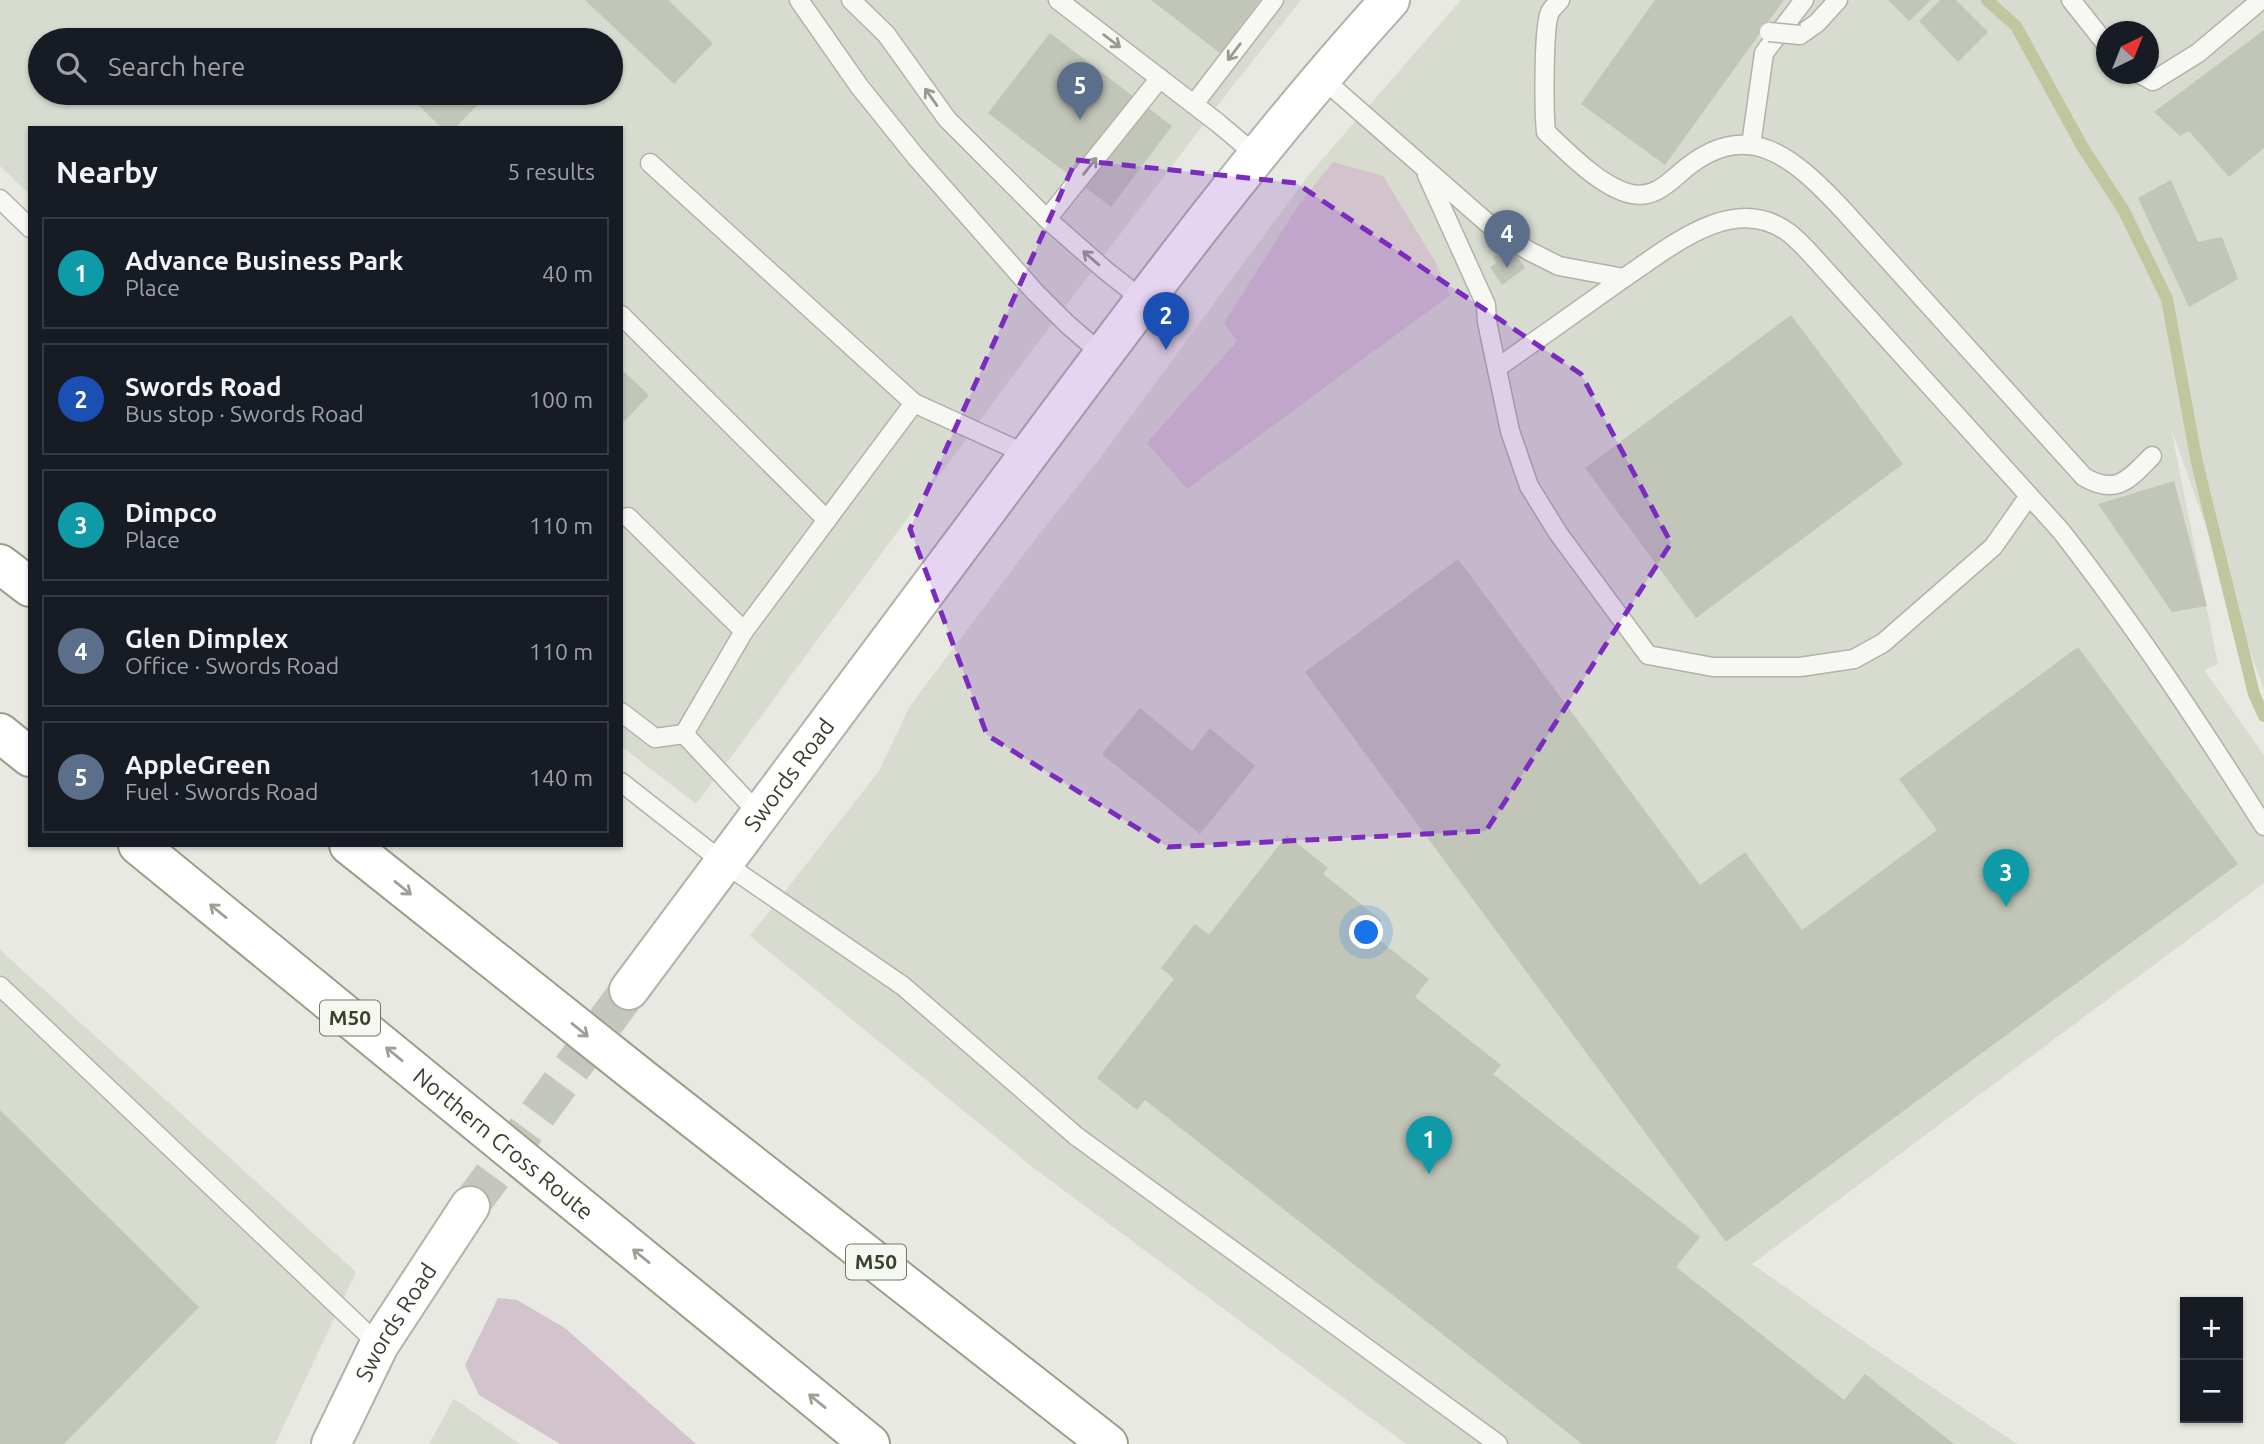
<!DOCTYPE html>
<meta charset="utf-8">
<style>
:root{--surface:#171b24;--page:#20242c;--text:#f1f3f6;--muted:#9ea1a6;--line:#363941;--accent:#4f8bc6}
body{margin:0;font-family:Ubuntu,sans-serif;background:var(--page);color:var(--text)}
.controls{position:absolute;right:21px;bottom:21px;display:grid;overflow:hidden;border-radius:0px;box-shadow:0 2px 5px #0004}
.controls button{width:63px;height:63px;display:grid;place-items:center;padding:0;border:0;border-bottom:2px solid var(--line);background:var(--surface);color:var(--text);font:35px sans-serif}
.compass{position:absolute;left:2096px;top:21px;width:63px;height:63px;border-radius:50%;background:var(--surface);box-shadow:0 2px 5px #0004;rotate:43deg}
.you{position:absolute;left:1367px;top:933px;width:24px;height:24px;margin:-18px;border:5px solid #fff;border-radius:50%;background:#1a73e8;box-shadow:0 0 0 10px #1a73e833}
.badge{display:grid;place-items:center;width:46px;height:46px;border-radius:50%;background:var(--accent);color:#fff;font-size:23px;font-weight:700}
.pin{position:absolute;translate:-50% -58px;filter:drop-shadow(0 2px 4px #0008)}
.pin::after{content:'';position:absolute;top:37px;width:24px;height:21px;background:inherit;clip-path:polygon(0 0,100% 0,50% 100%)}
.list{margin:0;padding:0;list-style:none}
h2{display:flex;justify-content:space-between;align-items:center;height:91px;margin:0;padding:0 28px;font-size:30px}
h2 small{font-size:23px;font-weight:400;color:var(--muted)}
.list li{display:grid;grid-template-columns:46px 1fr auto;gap:21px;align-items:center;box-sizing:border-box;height:112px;margin:0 14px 14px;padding:0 14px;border:2px solid var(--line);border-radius:0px}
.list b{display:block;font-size:26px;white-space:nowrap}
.list p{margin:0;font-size:23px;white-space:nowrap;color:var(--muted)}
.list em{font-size:23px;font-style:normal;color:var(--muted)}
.icon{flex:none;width:38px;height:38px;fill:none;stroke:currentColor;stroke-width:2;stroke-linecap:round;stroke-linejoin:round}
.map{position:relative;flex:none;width:2264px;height:1444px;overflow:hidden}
.search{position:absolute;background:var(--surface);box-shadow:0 2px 5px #0004;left:28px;top:28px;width:595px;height:77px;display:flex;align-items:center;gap:18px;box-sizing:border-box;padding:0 24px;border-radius:38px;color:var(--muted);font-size:26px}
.panel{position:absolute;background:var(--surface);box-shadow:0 2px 5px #0004;left:28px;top:126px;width:595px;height:721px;border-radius:0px}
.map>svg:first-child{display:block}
</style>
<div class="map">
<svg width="2264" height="1444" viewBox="0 0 2264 1444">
<rect width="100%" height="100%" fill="#e7e9e2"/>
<!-- built -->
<g fill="#d7dbd0" fill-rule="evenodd">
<path d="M0,0H1301L1231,88L1021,365L696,804L621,746V128H30V195L0,166ZM40,40H611V93H40Z"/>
<path d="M1461,0H2264V690L2171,428L2218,664L2204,670L2264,755V883L1752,1264L1864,1342L2017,1444H1406L1031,1166L750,936L879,771L910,706L1040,533L1101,457L1307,177ZM2106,32H2148V74H2106Z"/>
<path d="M0,950L356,1272L275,1444H0Z"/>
<path d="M454,1399L520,1444H521H429Z"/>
</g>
<!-- green -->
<g fill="#d3c3cd">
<path d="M1333,162L1383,176L1435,261L1450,295L1187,489L1147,443L1237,341L1224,323L1300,203Z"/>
<path d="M498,1298L517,1300L565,1328L696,1444H560L479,1395L465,1365Z"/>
</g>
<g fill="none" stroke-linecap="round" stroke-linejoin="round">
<!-- stream -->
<path stroke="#c0c79f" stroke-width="12" d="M1987,0L2016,26L2082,146L2124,211L2167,299L2197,463L2254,694L2264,716"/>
</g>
<!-- building -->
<g fill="#c2c6b9">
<path d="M585,0H668L713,43L674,84Z"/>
<path d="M1151,0H1260L1220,53Z"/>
<path d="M1655,0H1784L1665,165L1581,104Z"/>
<path d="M1888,0H1931L1909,21Z"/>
<path d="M1940,0H1956L1988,32L1958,62L1919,21Z"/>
<path d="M2264,30V148L2229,177L2189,131L2180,136L2154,112Z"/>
<path d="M1050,33L1172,126L1111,207L988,113Z"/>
<path d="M414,93H489L455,128H442L410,97Z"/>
<path d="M2171,180L2198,242L2222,237L2238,279L2189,307L2138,198Z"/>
<path d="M1513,250L1525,268L1502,285L1490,267L1496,263L1493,257L1502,252L1505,256Z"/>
<path d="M1791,315L1903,464L1696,618L1585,468Z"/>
<path d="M621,369L649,395L621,425Z"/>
<path d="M2174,481L2207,606L2172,612L2098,504Z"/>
<path d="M1458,559L1700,885L1745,852L1802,930L1937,830L1899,779L2078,647L2238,864L1726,1242L1305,672Z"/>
<path d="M1140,708L1192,751L1210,728L1255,766L1200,834L1102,754Z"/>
<path d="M1287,835L1328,868L1323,874L1381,920L1371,934L1429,979L1415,997L1501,1065L1493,1074L1700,1237L1676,1267L1844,1400L1865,1374L1954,1444H1582L1145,1100L1137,1110L1097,1078L1174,979L1161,968L1195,924L1209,935Z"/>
<path d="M0,1110L199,1307L64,1444H0Z"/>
</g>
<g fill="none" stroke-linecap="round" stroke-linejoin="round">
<!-- secondary-tunnel -->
<path stroke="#c4c7bd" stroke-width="38" stroke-dasharray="38 19" stroke-linecap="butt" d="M470,1206L629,990"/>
<defs>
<g id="service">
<path d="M799,0L859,86L916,157L1034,291L1067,324L1103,355"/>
<path d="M851,0L886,34L947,119L1047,219L1105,270L1144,301"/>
<path d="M1058,0L1218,123L1257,156"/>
<path d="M1560,0C1557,4 1552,8 1550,12C1543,26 1544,114 1546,132C1567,152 1603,189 1632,194C1652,198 1665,186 1679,174C1747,113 1794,158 1844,211L2084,477C2117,496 2129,479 2152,456"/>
<path d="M2071,0L2106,44"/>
<path d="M1800,35L1817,23L1838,0"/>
<path d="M2140,74L2153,81L2198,53L2261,0"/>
<path d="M1322,78L1492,227L1529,251L1559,266L1624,278C1669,248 1734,191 1789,233C1796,238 1803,246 1809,252L2061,531C2135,626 2200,725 2264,826"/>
<path d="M1194,104L1274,0"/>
<path d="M1751,145L1764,53L1804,0"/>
<path d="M650,163L914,403"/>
<path d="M1427,175L1486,305L1487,322L1510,431L1529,486L1558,533L1648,655L1713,667H1800L1854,659L1883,643L1993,547L2029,496"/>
<path d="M0,199L30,228"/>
<path d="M1047,219L1160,78"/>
<path d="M621,315L827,520"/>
<path d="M1497,368L1624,278"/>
<path d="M628,517L744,631L684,734L759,814"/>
<path d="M744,631L914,403L1028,455"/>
<path d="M621,712L655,738L684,734"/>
<path d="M621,782L724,863L903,986L1076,1136L1498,1444"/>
<path d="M0,986L379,1345"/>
</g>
<g id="secondary">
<path id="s1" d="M629,990C764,809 899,627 1034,447C1148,294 1262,141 1390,0"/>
<path id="s2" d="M331,1444L379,1345L470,1206"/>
</g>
<g id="motorway">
<path d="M0,564L30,587"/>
<path d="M0,733L30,757"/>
<path id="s3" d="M138,845L870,1444"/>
<path d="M349,845L644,1080L1108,1444"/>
</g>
</defs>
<!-- service casing -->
<use href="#service" stroke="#b0b3a7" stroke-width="21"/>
<!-- secondary casing -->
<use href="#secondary" stroke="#b0b3a7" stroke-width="42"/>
<!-- motorway casing -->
<use href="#motorway" stroke="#9a9f8a" stroke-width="42"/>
<!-- service -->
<use href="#service" stroke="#f7f8f4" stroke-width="18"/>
<!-- secondary -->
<use href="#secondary" stroke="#fff" stroke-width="38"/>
<!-- motorway -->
<use href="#motorway" stroke="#fff" stroke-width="38"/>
<defs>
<path id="service-bridge" d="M1769,32L1800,35"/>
</defs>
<!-- service-bridge casing -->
<use href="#service-bridge" stroke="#b0b3a7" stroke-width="21" stroke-linecap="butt"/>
<!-- service-bridge -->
<use href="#service-bridge" stroke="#f7f8f4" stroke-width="18"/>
</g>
<!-- one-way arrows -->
<defs><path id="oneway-shaft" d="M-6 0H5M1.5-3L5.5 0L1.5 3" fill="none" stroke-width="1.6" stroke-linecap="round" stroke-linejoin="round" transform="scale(1.75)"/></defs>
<g stroke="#989c90">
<use href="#oneway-shaft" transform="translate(1112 41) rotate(37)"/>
<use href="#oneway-shaft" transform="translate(1234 52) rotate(127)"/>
<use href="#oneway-shaft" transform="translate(931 97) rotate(-125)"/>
<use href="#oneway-shaft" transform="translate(1090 166) rotate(-52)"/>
<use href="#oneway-shaft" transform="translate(1091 258) rotate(-139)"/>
</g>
<g stroke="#9ca095">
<use href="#oneway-shaft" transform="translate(403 888) rotate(39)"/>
<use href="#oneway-shaft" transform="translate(218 911) rotate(-141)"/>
<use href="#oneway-shaft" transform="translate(580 1030) rotate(39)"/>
<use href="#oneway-shaft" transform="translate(394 1054) rotate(-141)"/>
<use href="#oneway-shaft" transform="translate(641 1256) rotate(-141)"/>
<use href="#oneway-shaft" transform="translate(817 1401) rotate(-141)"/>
</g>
<!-- marked area -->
<path fill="#7b2cbf" fill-opacity="0.2" stroke="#7b2cbf" stroke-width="5" stroke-dasharray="14 9" stroke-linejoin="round" d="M1076,160L1296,183L1581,374L1671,543L1486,831L1168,847L987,735L910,529Z"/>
<g text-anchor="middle" stroke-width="6" stroke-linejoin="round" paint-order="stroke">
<!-- shield labels -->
<g fill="#f5f7f1" stroke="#727766" stroke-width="2">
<rect x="320" y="1000.5" width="60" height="35" rx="5"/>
<rect x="846" y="1244.5" width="60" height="35" rx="5"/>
</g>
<g font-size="21" font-weight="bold" fill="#3a402b">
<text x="350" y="1025">M50</text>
<text x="876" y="1269">M50</text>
</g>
<!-- street labels -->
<g font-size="23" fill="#3a402b" stroke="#f5f7f1">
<text dy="8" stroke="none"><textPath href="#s1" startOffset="268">Swords Road</textPath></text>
<text dy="8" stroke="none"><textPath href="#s3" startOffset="472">Northern Cross Route</textPath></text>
<text dy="8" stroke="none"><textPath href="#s2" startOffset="138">Swords Road</textPath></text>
</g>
</g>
</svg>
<div class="controls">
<button>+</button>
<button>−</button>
</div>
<svg class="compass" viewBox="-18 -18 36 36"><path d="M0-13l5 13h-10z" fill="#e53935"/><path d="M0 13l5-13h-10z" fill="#9ea1a6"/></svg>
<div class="you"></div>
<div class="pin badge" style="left:1429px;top:1174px;background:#0f9aa8">1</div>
<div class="pin badge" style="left:1166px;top:350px;background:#1a4fb4">2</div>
<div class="pin badge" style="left:2006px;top:907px;background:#0f9aa8">3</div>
<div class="pin badge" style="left:1507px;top:268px;background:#5c6f8a">4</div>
<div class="pin badge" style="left:1080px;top:120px;background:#5c6f8a">5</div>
<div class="search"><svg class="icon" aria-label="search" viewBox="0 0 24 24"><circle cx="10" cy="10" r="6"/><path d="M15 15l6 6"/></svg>Search here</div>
<section class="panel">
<h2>Nearby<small>5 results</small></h2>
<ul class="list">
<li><span class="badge" style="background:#0f9aa8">1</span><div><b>Advance Business Park</b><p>Place</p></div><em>40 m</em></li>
<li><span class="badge" style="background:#1a4fb4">2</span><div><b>Swords Road</b><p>Bus stop · Swords Road</p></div><em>100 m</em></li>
<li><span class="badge" style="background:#0f9aa8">3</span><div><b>Dimpco</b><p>Place</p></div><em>110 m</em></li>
<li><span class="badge" style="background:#5c6f8a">4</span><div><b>Glen Dimplex</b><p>Office · Swords Road</p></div><em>110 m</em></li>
<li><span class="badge" style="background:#5c6f8a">5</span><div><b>AppleGreen</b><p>Fuel · Swords Road</p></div><em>140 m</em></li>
</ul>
</section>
</div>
